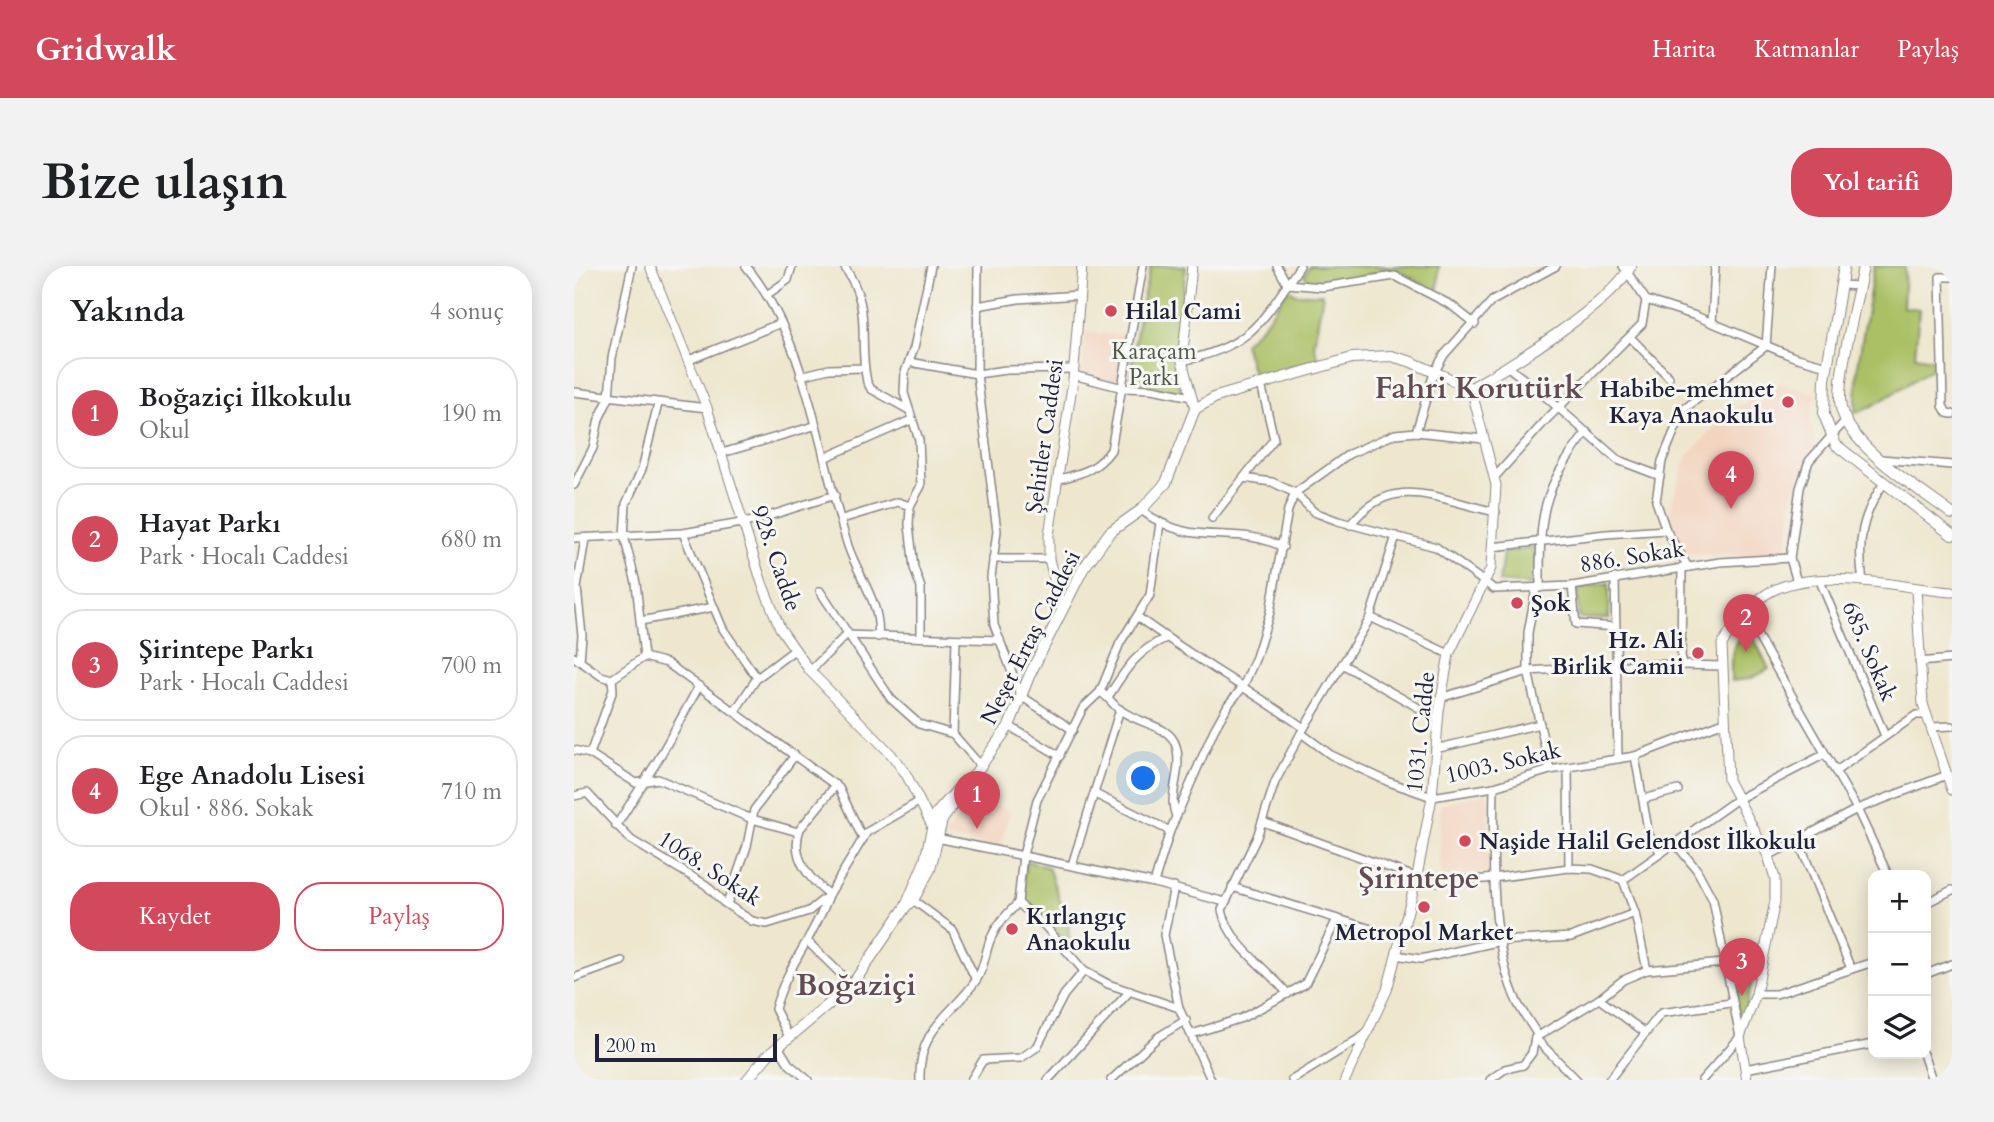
<!DOCTYPE html>
<html lang="tr">
<meta charset="utf-8">
<style>
:root{--surface:#fff;--page:#f2f2f2;--text:#202124;--muted:#757577;--line:#e0e0e0;--accent:#d1495b}
body{margin:0;font-family:Cardo,serif;background:var(--page);color:var(--text)}
.controls{position:absolute;right:21px;bottom:21px;display:grid;overflow:hidden;border-radius:14px;box-shadow:0 4px 18px #0003}
.controls button{width:63px;height:63px;display:grid;place-items:center;padding:0;border:0;border-bottom:2px solid var(--line);background:var(--surface);color:var(--text);font:35px sans-serif}
.scale{position:absolute;left:21px;bottom:18px;width:182px;box-sizing:border-box;padding-left:7px;border:4px solid #22223b;border-top:0;font-size:19px;line-height:24px;white-space:nowrap;color:#22223b;-webkit-text-stroke:5px #f6f6f2;paint-order:stroke}
.you{position:absolute;left:570px;top:513px;width:24px;height:24px;margin:-18px;border:5px solid #fff;border-radius:50%;background:#1a73e8;box-shadow:0 0 0 10px #1a73e833}
.badge{display:grid;place-items:center;width:46px;height:46px;border-radius:50%;background:var(--accent);color:#fff;font-size:23px;font-weight:700}
.pin{position:absolute;translate:-50% -58px;filter:drop-shadow(0 2px 4px #0008)}
.pin::after{content:'';position:absolute;top:37px;width:24px;height:21px;background:inherit;clip-path:polygon(0 0,100% 0,50% 100%)}
.list{margin:0;padding:0;list-style:none}
h2{display:flex;justify-content:space-between;align-items:center;height:91px;margin:0;padding:0 28px;font-size:30px}
h2 small{font-size:23px;font-weight:400;color:var(--muted)}
.list li{display:grid;grid-template-columns:46px 1fr auto;gap:21px;align-items:center;box-sizing:border-box;height:112px;margin:0 14px 14px;padding:0 14px;border:2px solid var(--line);border-radius:28px}
.list b{display:block;font-size:26px;white-space:nowrap}
.list p{margin:0;font-size:23px;white-space:nowrap;color:var(--muted)}
.list em{font-size:23px;font-style:normal;color:var(--muted)}
.actions{display:flex;gap:14px;padding:21px 28px}
.actions a{flex:1;padding:16px 0;border:2px solid var(--accent);border-radius:28px;text-align:center;font-size:24px;color:var(--accent)}
.actions .main{background:var(--accent);color:#fff}
.icon{flex:none;width:38px;height:38px;fill:none;stroke:currentColor;stroke-width:2;stroke-linecap:round;stroke-linejoin:round}
.map{position:relative;flex:none;width:1378px;height:814px;overflow:hidden;border-radius:28px}
header{display:flex;align-items:center;gap:42px;box-sizing:border-box;height:98px;padding:0 35px;background:var(--accent);color:#fff}
header strong{font-size:33px}
nav{display:flex;gap:38px;margin-inline-start:auto;font-size:24px}
.intro{display:flex;align-items:center;justify-content:space-between;box-sizing:border-box;height:168px;padding:0 42px}
h1{margin:0;font-size:49px}
.button{padding:18px 32px;border-radius:28px;background:var(--accent);color:#fff;font-size:24px;font-weight:700}
main{display:flex;gap:42px;padding:0 42px}
aside{flex:1;background:var(--surface);border-radius:28px;box-shadow:0 4px 18px #0003}
.map>svg:first-child{display:block}
</style>
<header>
<strong>Gridwalk</strong>
<nav><a>Harita</a><a>Katmanlar</a><a>Paylaş</a></nav>
</header>
<div class="intro"><h1>Bize ulaşın</h1><a class="button">Yol tarifi</a></div>
<main>
<aside>
<h2>Yakında<small>4 sonuç</small></h2>
<ul class="list">
<li><span class="badge">1</span><div><b>Boğaziçi İlkokulu</b><p>Okul</p></div><em>190 m</em></li>
<li><span class="badge">2</span><div><b>Hayat Parkı</b><p>Park · Hocalı Caddesi</p></div><em>680 m</em></li>
<li><span class="badge">3</span><div><b>Şirintepe Parkı</b><p>Park · Hocalı Caddesi</p></div><em>700 m</em></li>
<li><span class="badge">4</span><div><b>Ege Anadolu Lisesi</b><p>Okul · 886. Sokak</p></div><em>710 m</em></li>
</ul>
<div class="actions"><a class="main">Kaydet</a><a>Paylaş</a></div>
</aside>
<div class="map">
<svg width="1378" height="814" viewBox="0 0 1378 814">
<rect width="100%" height="100%" fill="#f6f6f2"/>
<filter id="ink" filterUnits="userSpaceOnUse"><feTurbulence type="fractalNoise" baseFrequency=".0143" numOctaves="2"/><feDisplacementMap in="SourceGraphic" scale="14" xChannelSelector="R" yChannelSelector="G"/><feConvolveMatrix kernelMatrix="1 2 1 2 8 2 1 2 1" color-interpolation-filters="sRGB"/></filter>
<filter id="wash" filterUnits="userSpaceOnUse"><feTurbulence type="fractalNoise" baseFrequency=".00686" numOctaves="4" result="noise"/><feDisplacementMap in="SourceGraphic" scale="28" xChannelSelector="R" yChannelSelector="G"/><feGaussianBlur stdDeviation="1.57" result="paint"/><feColorMatrix in="noise" values="0 0 0 0 0 0 0 0 0 0 0 0 0 0 0 0 0 1.4 0 .05"/><feComposite in="paint" operator="in"/></filter>
<g filter="url(#wash)">
<rect width="100%" height="100%" fill="#eee7ce"/>
<!-- built -->
<g fill="#f3d4bf">
<path d="M511,66L552,69L545,116L507,107Z"/>
<path d="M1207,117L1242,128L1236,155L1242,177L1219,228L1213,284L1171,290L1111,288L1100,273L1095,253L1098,234L1112,192L1145,156L1163,141L1178,133L1183,144L1195,122Z"/>
<path d="M914,527L915,607L866,611V542L869,537Z"/>
<path d="M396,528L436,545L426,581L371,572Z"/>
</g>
<!-- green -->
<g fill="#abc065" stroke="#667150" stroke-width="2">
<path d="M577,0H612L603,81L607,127L555,118L566,43Z"/>
<path d="M736,0H865L864,22L858,24L827,6L816,4L779,13L735,16L730,9Z"/>
<path d="M1300,0H1331L1329,41L1345,43L1341,90L1364,94L1362,100C1343,111 1296,145 1281,147L1284,100Z"/>
<path d="M714,23L722,28H749L740,78L744,94L680,111L670,77L690,58Z"/>
<path d="M963,282L961,319L925,316L929,287Z"/>
<path d="M1035,317V353L1005,352L1004,322Z"/>
<path d="M1173,368L1179,371L1195,403L1176,413L1157,415V395L1161,378L1167,369Z"/>
<path d="M452,595L474,601L494,658L496,682L471,652L451,634L449,615Z"/>
<path d="M1157,708H1180L1168,756L1165,753Z"/>
</g>
</g>
<g filter="url(#ink)">
<g fill="none" stroke-linecap="round" stroke-linejoin="round">
<defs>
<g id="minor">
<path d="M172,0C234,75 245,190 274,280C284,310 308,339 304,371"/>
<path d="M270,0C300,45 283,70 293,116L297,123L333,143"/>
<path d="M404,0L403,108L423,265L417,311L420,359L447,430L499,464"/>
<path d="M703,0L713,18"/>
<path d="M1049,0L1072,34L1122,50L1220,91L1253,100"/>
<path d="M1378,11H1366L1369,140L1373,147L1378,148"/>
<path d="M713,18L748,21L821,10L877,39L901,58"/>
<path d="M1266,19L1286,20"/>
<path d="M194,28L214,14L218,0"/>
<path d="M403,40L444,33L506,29"/>
<path d="M1138,57L1141,0"/>
<path d="M1056,71L1095,111"/>
<path d="M115,94L207,57"/>
<path d="M608,95C679,80 687,56 726,0"/>
<path d="M335,96L403,108L432,104L500,103"/>
<path d="M934,101L964,124L1044,194L1086,210"/>
<path d="M499,109L549,122L578,123L618,131"/>
<path d="M226,110L255,103L290,102"/>
<path d="M0,126L133,142"/>
<path d="M842,166L860,107L870,89L918,35L982,0"/>
<path d="M148,187L240,160"/>
<path d="M250,192L337,154"/>
<path d="M1307,193L1378,199"/>
<path d="M669,212L698,216L721,227L740,246L764,255L862,281L920,323L998,320L1146,296L1216,292"/>
<path d="M920,212L973,153L1068,58L1072,34"/>
<path d="M483,214C507,207 522,205 537,184L569,0"/>
<path d="M0,219L19,182L25,153L35,132L38,92L58,0"/>
<path d="M567,244C621,285 657,256 709,281"/>
<path d="M638,252L700,173L687,118"/>
<path d="M268,253L324,236L336,240"/>
<path d="M776,259C819,204 866,235 922,246"/>
<path d="M109,267L149,363L183,412"/>
<path d="M0,272L109,267L179,255L261,229"/>
<path d="M918,281L1032,268L1092,264"/>
<path d="M419,293H475"/>
<path d="M1114,301L1092,264L1082,235L1088,195L1109,144L1192,80L1198,0"/>
<path d="M1041,312L1044,493"/>
<path d="M1246,315L1311,470"/>
<path d="M1223,316L1216,292L1226,222L1235,195L1272,154"/>
<path d="M1289,316C1283,277 1287,250 1310,217"/>
<path d="M998,320L1002,358L1042,361"/>
<path d="M966,322C966,249 966,225 1013,166"/>
<path d="M962,323L954,367V405L976,504"/>
<path d="M246,325L317,433L345,458L379,468"/>
<path d="M1171,348L1283,543L1314,609"/>
<path d="M796,351L875,388"/>
<path d="M565,352C618,391 675,423 730,462"/>
<path d="M67,355L140,341"/>
<path d="M347,371V322L340,302L335,259L336,240L347,220L345,174L330,127L331,106L340,82L357,0"/>
<path d="M382,374L379,468L407,500"/>
<path d="M0,391L27,410L38,413L70,391L93,397L265,522L289,573"/>
<path d="M70,391L62,317L50,270L52,238L68,203L84,138"/>
<path d="M6,395L8,369L3,322L11,273"/>
<path d="M1345,396L1378,393"/>
<path d="M768,398L864,453"/>
<path d="M1107,400L1108,301"/>
<path d="M236,405L272,369L426,374"/>
<path d="M526,426C534,430 538,438 546,444C579,466 610,456 603,507C601,522 596,536 602,550"/>
<path d="M534,431C551,405 562,385 592,372"/>
<path d="M866,432L954,405L1071,398L1147,400"/>
<path d="M161,445L183,412L219,385"/>
<path d="M435,460L486,490"/>
<path d="M1358,461L1378,460"/>
<path d="M727,467L757,489L815,516L858,531L920,521L976,504L1061,490L1150,456"/>
<path d="M861,483L966,458"/>
<path d="M0,484L16,488L62,517L84,513L178,553L224,566"/>
<path d="M16,488L39,424L38,413"/>
<path d="M1061,490L1075,569L1087,587"/>
<path d="M994,501L995,602"/>
<path d="M1262,505L1342,449H1353"/>
<path d="M920,521C919,586 915,678 944,738C950,749 958,759 964,770"/>
<path d="M521,528L596,565"/>
<path d="M0,530L13,527L57,574L132,619L149,636L178,655L193,658L235,645L255,629L293,566L346,535"/>
<path d="M1069,533L1104,524"/>
<path d="M689,556L855,616L911,613L995,602L1018,603L1049,614L1061,647L1073,704"/>
<path d="M42,560L84,494L125,420"/>
<path d="M363,572L580,617L651,636"/>
<path d="M1224,574L1277,703"/>
<path d="M1101,577L1123,604L1139,634L1166,771L1128,814"/>
<path d="M1194,590L1283,543L1373,509"/>
<path d="M498,599L546,443"/>
<path d="M1049,614L1162,534L1251,488"/>
<path d="M580,617L596,565L640,464L654,439L669,421L682,391L696,346L714,244L721,227L775,188L821,168L842,166L910,173"/>
<path d="M600,621L590,669L605,742"/>
<path d="M658,621L827,672"/>
<path d="M339,634L378,663L402,714"/>
<path d="M444,637L449,589L463,534L509,442L526,426L546,377L576,329L586,257"/>
<path d="M444,637L471,660L510,705L534,718L605,742L637,814"/>
<path d="M1352,637L1378,624"/>
<path d="M153,638L173,580L180,544L221,489"/>
<path d="M234,676L278,719"/>
<path d="M822,689L847,693L927,675L997,671L1061,647"/>
<path d="M1151,702L1188,700"/>
<path d="M1352,708L1378,698"/>
<path d="M0,712L48,695"/>
<path d="M714,728C692,701 655,679 648,644L683,571L701,516L727,467L795,354L822,270"/>
<path d="M1182,728H1202L1299,696"/>
<path d="M1025,733L1072,767"/>
<path d="M618,768L668,752L731,718L763,653"/>
<path d="M215,771L201,743C212,701 241,669 255,629C235,613 216,590 226,563L262,519"/>
<path d="M961,772L1003,814"/>
<path d="M204,780L215,798L234,814"/>
<path d="M1349,788L1358,814"/>
<path d="M1171,803L1299,778"/>
<path d="M346,814C344,761 378,750 403,713C411,700 411,686 417,672C423,658 433,648 444,637"/>
<path d="M397,814L409,794L447,792L463,781L490,729L510,705"/>
<path d="M474,814L556,725"/>
<path d="M537,814L584,771L612,754"/>
<path d="M718,814L791,769"/>
<path d="M916,814L931,803L949,799L958,787L961,772L1025,733L1049,714L1073,704L1150,697"/>
<path d="M1035,814L1087,747L1157,737"/>
</g>
<g id="tertiary">
<path d="M76,0L133,142L188,317L206,362L236,405L317,488L332,508L357,558"/>
<path d="M618,0L608,95L621,143"/>
<path d="M1342,323L1349,438L1378,524"/>
<path d="M488,344L475,293V269L499,114L508,0"/>
<path d="M771,814L813,724L843,610L858,531L865,445L875,388L917,302L922,219L897,122"/>
<path d="M1173,814L1166,771L1182,728L1201,635V612L1194,590L1154,514L1148,378C1160,362 1173,340 1191,329C1237,298 1326,322 1378,326"/>
</g>
<g id="secondary">
<path d="M1270,0L1251,114L1250,149L1262,179L1378,269"/>
<path d="M1289,0C1284,32 1261,116 1267,142C1277,183 1346,223 1378,248"/>
<path d="M332,640L339,634L356,603L368,554L435,460L456,408L509,303L536,266L567,244L592,217L621,143L642,131L778,92L817,90L835,95L897,122C937,99 1036,39 1057,0"/>
<path d="M173,814L193,790L278,719L332,640L351,595L361,549L385,522"/>
</g>
</defs>
<!-- minor casing -->
<use href="#minor" stroke="#888484" stroke-width="10"/>
<!-- tertiary casing -->
<use href="#tertiary" stroke="#888484" stroke-width="11"/>
<!-- secondary casing -->
<use href="#secondary" stroke="#888484" stroke-width="12"/>
<!-- minor -->
<use href="#minor" stroke="#fff" stroke-width="7"/>
<!-- tertiary -->
<use href="#tertiary" stroke="#fff" stroke-width="9"/>
<!-- secondary -->
<use href="#secondary" stroke="#fff" stroke-width="10"/>
</g>
</g>
<!-- markers -->
<g fill="#d1495b" stroke="#f6f6f2" stroke-width="2.5">
<circle cx="537" cy="45" r="7"/>
<circle cx="1214" cy="136" r="7"/>
<circle cx="943" cy="337" r="7"/>
<circle cx="1124" cy="387" r="7"/>
<circle cx="891" cy="575" r="7"/>
<circle cx="850" cy="641" r="7"/>
<circle cx="438" cy="663" r="7"/>
</g>
<g text-anchor="middle" stroke-width="6" stroke-linejoin="round" paint-order="stroke">
<!-- poi labels -->
<g font-size="23" font-weight="bold" fill="#22223b" stroke="#f6f6f2" text-anchor="start">
<text x="551" y="53">Hilal Cami</text>
<text x="1200" y="131" text-anchor="end">Habibe-mehmet<tspan x="1200" dy="26">Kaya Anaokulu</tspan></text>
<text x="957" y="345">Şok</text>
<text x="1110" y="382" text-anchor="end">Hz. Ali<tspan x="1110" dy="26">Birlik Camii</tspan></text>
<text x="905" y="583">Naşide Halil Gelendost İlkokulu</text>
<text x="452" y="658">Kırlangıç<tspan x="452" dy="26">Anaokulu</tspan></text>
<text x="850" y="674" text-anchor="middle">Metropol Market</text>
</g>
<!-- park labels -->
<g font-size="23" fill="#52594a" stroke="#f6f6f2">
<text x="580" y="93">Karaçam<tspan x="580" dy="26">Parkı</tspan></text>
</g>
<!-- street labels -->
<g font-size="23" fill="#22223b" stroke="#f6f6f2">
<text transform="translate(470 170) rotate(-82)" y="8">Şehitler Caddesi</text>
<text transform="translate(1058 290) rotate(-9)" y="8">886. Sokak</text>
<text transform="translate(203 292) rotate(71)" y="8">928. Cadde</text>
<text transform="translate(456 371) rotate(-63)" y="8">Neşet Ertaş Caddesi</text>
<text transform="translate(1296 385) rotate(67)" y="8">685. Sokak</text>
<text transform="translate(846 466) rotate(-84)" y="8">1031. Cadde</text>
<text transform="translate(929 496) rotate(-13)" y="8">1003. Sokak</text>
<text transform="translate(136 602) rotate(33)" y="8">1068. Sokak</text>
</g>
<!-- district labels -->
<g font-size="30" font-weight="bold" fill="#624c54" stroke="#f6f6f2">
<text x="905" y="132">Fahri Korutürk</text>
<text x="845" y="622">Şirintepe</text>
<text x="282" y="729">Boğaziçi</text>
</g>
</g>
</svg>
<div class="controls">
<button>+</button>
<button>−</button>
<button><svg class="icon" aria-label="layers" viewBox="0 0 24 24"><path d="M12 4l9 5-9 5-9-5zM3 14l9 5 9-5"/></svg></button>
</div>
<div class="scale">200 m</div>
<div class="you"></div>
<div class="pin badge" style="left:403px;top:563px">1</div>
<div class="pin badge" style="left:1172px;top:386px">2</div>
<div class="pin badge" style="left:1168px;top:730px">3</div>
<div class="pin badge" style="left:1157px;top:243px">4</div>
</div>
</main>
